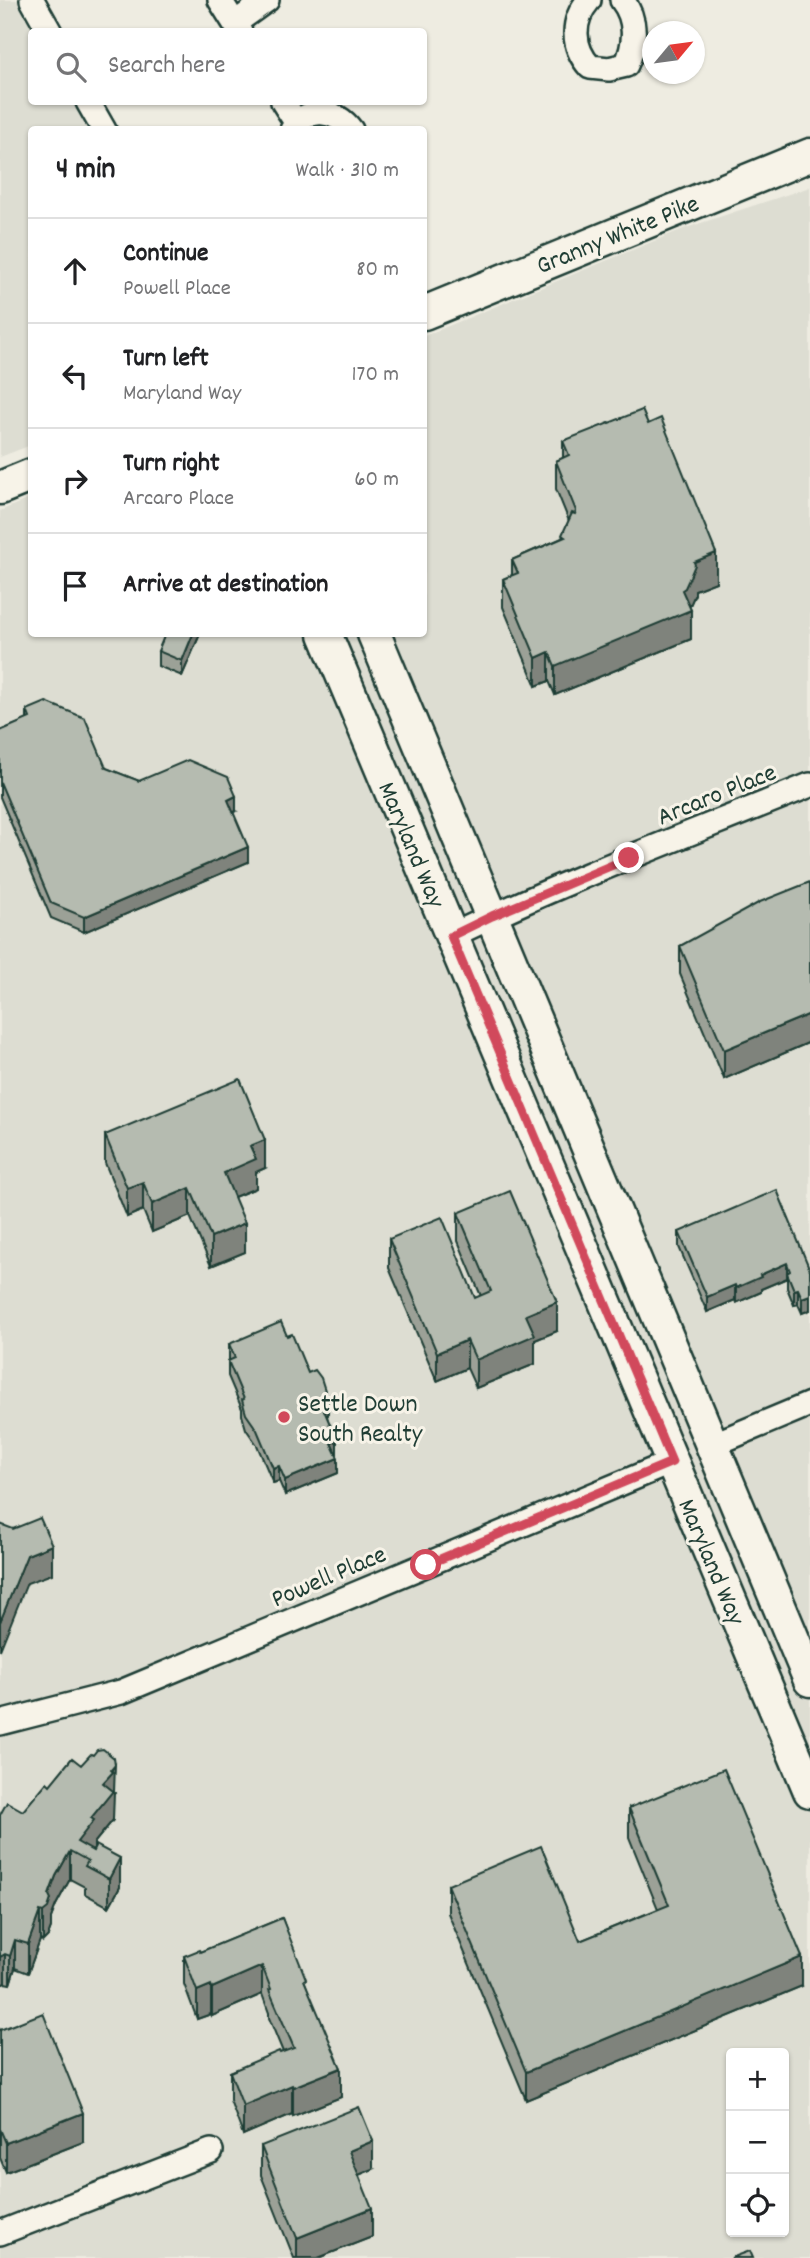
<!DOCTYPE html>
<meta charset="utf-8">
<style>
:root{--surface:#fff;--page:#f2f2f2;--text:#202124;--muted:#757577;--line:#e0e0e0}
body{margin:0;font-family:Dekko,sans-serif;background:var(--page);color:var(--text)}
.controls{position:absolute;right:21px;bottom:21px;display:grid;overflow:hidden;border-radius:7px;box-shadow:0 2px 5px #0004}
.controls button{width:63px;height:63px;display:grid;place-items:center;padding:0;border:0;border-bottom:2px solid var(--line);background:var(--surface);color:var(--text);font:35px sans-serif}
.compass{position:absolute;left:642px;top:21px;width:63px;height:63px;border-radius:50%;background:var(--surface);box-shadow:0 2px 5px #0004;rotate:61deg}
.stop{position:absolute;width:21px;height:21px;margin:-16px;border:5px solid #d1495b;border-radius:50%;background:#fff}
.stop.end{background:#d1495b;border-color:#fff;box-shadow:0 2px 7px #0008}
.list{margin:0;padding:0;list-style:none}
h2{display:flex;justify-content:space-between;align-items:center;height:91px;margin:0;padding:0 28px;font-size:30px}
h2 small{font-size:23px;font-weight:400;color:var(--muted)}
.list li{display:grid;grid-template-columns:46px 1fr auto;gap:21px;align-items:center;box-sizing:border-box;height:105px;padding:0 28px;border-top:2px solid var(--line)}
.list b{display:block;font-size:26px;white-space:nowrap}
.list p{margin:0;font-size:23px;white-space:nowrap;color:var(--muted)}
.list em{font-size:23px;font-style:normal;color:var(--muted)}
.icon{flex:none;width:38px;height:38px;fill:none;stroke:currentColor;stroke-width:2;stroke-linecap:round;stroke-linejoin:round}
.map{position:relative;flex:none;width:810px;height:2258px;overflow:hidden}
.search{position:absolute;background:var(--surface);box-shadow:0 2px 5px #0004;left:28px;top:28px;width:399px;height:77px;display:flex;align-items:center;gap:18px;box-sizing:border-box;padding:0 24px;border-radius:7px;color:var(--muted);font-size:26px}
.panel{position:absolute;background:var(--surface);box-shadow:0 2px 5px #0004;left:28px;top:126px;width:399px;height:511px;border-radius:7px}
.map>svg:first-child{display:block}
</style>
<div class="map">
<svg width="810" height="2258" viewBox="0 0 810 2258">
<rect width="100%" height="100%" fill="#eeece1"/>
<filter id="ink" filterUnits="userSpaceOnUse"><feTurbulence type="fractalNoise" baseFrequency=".0143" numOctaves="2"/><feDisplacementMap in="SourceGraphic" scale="14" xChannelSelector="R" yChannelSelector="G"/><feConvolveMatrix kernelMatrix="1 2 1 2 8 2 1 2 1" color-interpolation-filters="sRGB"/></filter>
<g filter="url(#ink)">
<!-- built -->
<g fill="#ddddd2" fill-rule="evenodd">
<path d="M0,0H17L36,31L32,32V102H73L87,129L32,130L31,445L0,457Z"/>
<path d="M810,187V2258H0V511L31,498L32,634H424V336L683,229ZM731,2053H784V2232H731Z"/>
</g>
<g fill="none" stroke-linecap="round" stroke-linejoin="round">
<defs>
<g id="minor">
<path d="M32,0L50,32"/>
<path d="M220,0L240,32"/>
<path d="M589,0C571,21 572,47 590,67L609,69L626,65C636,44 637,19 622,0"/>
<path d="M235,23L267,0"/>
<path d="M88,102L104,130"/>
<path d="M283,102L296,122"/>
<path d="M292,130C307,105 336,109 351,130"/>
<path d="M451,936C568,879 690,834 810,785"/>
<path d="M712,1445L810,1404"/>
<path d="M0,1723L121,1692L672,1462"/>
<path d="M0,2233L211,2151"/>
</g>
<g id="secondary">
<path d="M424,313L810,155"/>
<path d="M0,488L32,475"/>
<path d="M325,634L810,1791"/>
<path d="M374,634L810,1680"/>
</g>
</defs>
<!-- minor casing -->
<use href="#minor" stroke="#1f3d34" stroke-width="28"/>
<!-- secondary casing -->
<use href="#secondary" stroke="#1f3d34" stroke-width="37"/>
<!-- minor -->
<use href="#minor" stroke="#f7f3e8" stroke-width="23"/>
<!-- secondary -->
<use href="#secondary" stroke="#f7f3e8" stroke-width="32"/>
</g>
<!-- wall -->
<g fill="#9ca197" stroke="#1f3d34" stroke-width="2">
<path d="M563,441L716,582L695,590V594L689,607L691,639L555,695L549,681L536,686L503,607V579L512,575V560L562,538L569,521L556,489V461L563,458Z"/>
<path d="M200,634L182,676L158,666V651Z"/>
<path d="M27,710L106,768L139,781L236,811L233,812L248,862L84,932L51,918L0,797V731L27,720Z"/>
<path d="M810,882V1042L724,1079L680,974V946Z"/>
<path d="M105,1135L265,1168L256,1172V1188L234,1197L245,1252L211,1266L190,1216L152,1232L143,1210L127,1217L105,1163Z"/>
<path d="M458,1213L557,1331L535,1340V1364L476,1388L467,1368L437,1381L389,1268V1239L475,1298L481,1296L458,1241Z"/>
<path d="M679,1232L810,1270V1310L802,1313L798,1304L794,1305L787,1288V1278L761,1289V1292L736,1303L735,1300L707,1312L679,1247Z"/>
<path d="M287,1336L308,1373L328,1415L327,1416L337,1456L338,1473L285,1495L279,1481L273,1483L257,1445L246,1429L242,1415V1409L228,1376V1361L229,1360V1344Z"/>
<path d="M50,1785L115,1793L113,1795V1820L94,1843V1848L120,1887L109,1907L85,1894V1887L70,1879L56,1905L51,1918V1928L48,1936L43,1941L40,1940L28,1973L15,1968L10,1984L5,1983L0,1985V1815L23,1811Z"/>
<path d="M629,1808L802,1986L526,2100L448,1913V1885L580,1941L658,1909L629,1837Z"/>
<path d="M282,1918L306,1985L341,2097L293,2116L292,2114L243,2135L230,2100V2072L283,2052L269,2018V2013L262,1994L212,2016L211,2014L197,2019L184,1984V1956L200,1952Z"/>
<path d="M0,2030L83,2142L6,2172L0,2158Z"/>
<path d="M261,2146L373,2169L358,2175L372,2237L318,2258H294L261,2175Z"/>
</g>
<!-- shaded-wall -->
<g fill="#7f837b" stroke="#1f3d34" stroke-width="2">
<path d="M716,553V582L695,590V594L687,612L691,610V639L555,695V666L682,590L694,562Z"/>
<path d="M193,634H200L182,676V661Z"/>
<path d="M549,652V681L536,686V658Z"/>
<path d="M236,796V811L228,815V800Z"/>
<path d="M248,847V862L84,932V917Z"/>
<path d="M810,1014V1042L724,1079V1050Z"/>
<path d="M265,1140V1168L256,1172V1188L224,1201V1173L250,1146Z"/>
<path d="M143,1182V1210L127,1217V1188Z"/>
<path d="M190,1188V1216L152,1232V1204Z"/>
<path d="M245,1223V1252L211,1266V1237Z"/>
<path d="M787,1263V1278L761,1289V1292L736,1303V1288L760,1275Z"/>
<path d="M735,1285V1300L707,1312V1297Z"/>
<path d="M798,1289V1304L794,1305V1290Z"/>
<path d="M810,1295V1310L802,1313V1298Z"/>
<path d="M557,1302V1331L535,1340V1364L476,1388V1360L526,1315Z"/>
<path d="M467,1340V1368L437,1381V1353Z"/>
<path d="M328,1400V1415L321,1418V1403Z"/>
<path d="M337,1441V1456L331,1443Z"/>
<path d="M338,1458V1473L285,1495V1480Z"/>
<path d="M279,1466V1481L273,1483V1468Z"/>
<path d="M52,1545V1574L27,1583L0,1650V1622L27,1555Z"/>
<path d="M115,1765L113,1820L94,1843V1849L86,1859L77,1842L91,1818L103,1783Z"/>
<path d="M70,1851V1879L56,1905L51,1918V1928L48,1936L43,1941V1912L56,1876Z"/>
<path d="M120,1858V1887L109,1907V1879Z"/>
<path d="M40,1911V1940L28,1973V1944Z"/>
<path d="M15,1940V1968L10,1984V1956Z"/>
<path d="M5,1954V1983L0,1985V1957Z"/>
<path d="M802,1957V1986L526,2100V2072Z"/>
<path d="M262,1966V1994L212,2016V1988Z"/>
<path d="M211,1985V2014L197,2019V1991Z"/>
<path d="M341,2068V2097L293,2116V2087Z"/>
<path d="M292,2085V2114L243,2135V2106Z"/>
<path d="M83,2113V2142L6,2172V2143Z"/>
<path d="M373,2141V2169L349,2179V2151Z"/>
<path d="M372,2208V2237L318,2258H297V2238Z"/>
</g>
<!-- building -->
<g fill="#b5bbb0" stroke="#1f3d34" stroke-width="2">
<path d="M642,410L648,424L661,418L716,553L694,562L695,565L690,577L685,588L682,590L691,610L555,666L549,652L536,658L503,579L518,573L512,560L565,537L562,535L572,513L575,514L576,511L556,461L569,455L563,441Z"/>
<path d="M165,634H193L182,661L158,651Z"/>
<path d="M46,702L85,718L106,768L139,781L188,760L228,777L236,796L228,800L248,847L84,917L51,903L0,782V731L30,718L27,710Z"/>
<path d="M810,882V1014L724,1050L680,946L760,902Z"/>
<path d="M240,1079L265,1140L250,1146L256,1159L224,1173L245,1223L211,1237L190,1188L152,1204L143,1182L127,1188L105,1135Z"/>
<path d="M777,1190L810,1270V1295L802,1298L798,1289L794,1290L787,1273L790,1271L787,1263L760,1275L761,1277L736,1288L735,1285L707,1297L679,1232Z"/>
<path d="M510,1191L557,1302L526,1315L535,1335L476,1360L467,1340L437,1353L389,1239L442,1217L475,1298L491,1291L458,1213Z"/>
<path d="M281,1322L287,1336L292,1334L308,1373L315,1370L321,1378L328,1400L321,1403L337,1441L331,1443L338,1458L285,1480L279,1466L273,1468L257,1430L246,1414L242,1400L244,1399L228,1361L235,1358L229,1344Z"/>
<path d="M40,1518L52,1545L27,1555L0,1622V1524L13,1529Z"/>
<path d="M103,1749L114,1758L115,1765L111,1770L113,1772L103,1783L113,1791L91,1818L94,1820L77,1842L93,1851L96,1845L120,1858L109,1879L85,1866L88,1861L70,1851L56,1876L49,1895L51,1899L48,1908L43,1912L40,1911L28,1944L15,1940L10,1956L5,1954L0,1957V1815L7,1802L23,1811L47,1782L50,1785L72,1758L81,1765L91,1754L93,1755L97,1750Z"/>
<path d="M724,1769L802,1957L526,2072L448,1885L541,1846L580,1941L669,1905L629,1808Z"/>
<path d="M282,1918L306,1979L304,1980L341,2068L293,2087L292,2085L243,2106L230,2072L279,2051L280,2053L294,2048L269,1990L271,1989L262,1966L212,1988L211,1985L197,1991L184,1956L199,1950L200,1952Z"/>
<path d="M43,2013L83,2113L6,2143L0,2129V2030Z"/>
<path d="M359,2107L373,2141L349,2151L372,2208L297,2238L261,2146Z"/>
<path d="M750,2251L753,2258H731Z"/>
</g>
</g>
<g fill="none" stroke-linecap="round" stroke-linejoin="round" filter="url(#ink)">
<!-- route -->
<path stroke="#d1495b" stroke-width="9" d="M426,1565L672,1462L451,936L492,916L629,858"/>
</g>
<!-- markers -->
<circle fill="#d1495b" stroke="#f7f3e8" stroke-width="2.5" cx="284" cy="1417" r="7"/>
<g text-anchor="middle" stroke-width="6" stroke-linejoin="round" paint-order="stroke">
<!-- street labels -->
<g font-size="26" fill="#1f3d34" stroke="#f7f3e8">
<text transform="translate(617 233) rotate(-22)" y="9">Granny White Pike</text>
<text transform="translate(716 793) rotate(-22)" y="9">Arcaro Place</text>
<text transform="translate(413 844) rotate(67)" y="9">Maryland Way</text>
<text transform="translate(713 1561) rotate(67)" y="9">Maryland Way</text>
<text transform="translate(328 1575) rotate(-23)" y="9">Powell Place</text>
</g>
<!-- poi labels -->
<g font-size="26" fill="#1f3d34" stroke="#f7f3e8" text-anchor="start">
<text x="298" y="1411">Settle Down<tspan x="298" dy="30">South Realty</tspan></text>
</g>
</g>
</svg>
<div class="controls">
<button>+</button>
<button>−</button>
<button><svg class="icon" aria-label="locate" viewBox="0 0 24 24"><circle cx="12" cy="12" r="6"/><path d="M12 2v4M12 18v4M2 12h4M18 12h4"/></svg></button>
</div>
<svg class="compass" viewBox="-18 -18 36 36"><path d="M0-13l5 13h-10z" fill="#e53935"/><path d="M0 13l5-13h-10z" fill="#757577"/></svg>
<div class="stop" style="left:426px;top:1565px"></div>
<div class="stop end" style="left:629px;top:858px"></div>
<div class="search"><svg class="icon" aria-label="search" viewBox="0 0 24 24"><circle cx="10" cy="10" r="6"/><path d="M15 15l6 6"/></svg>Search here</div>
<section class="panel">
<h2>4 min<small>Walk · 310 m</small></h2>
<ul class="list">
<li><svg class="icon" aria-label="ahead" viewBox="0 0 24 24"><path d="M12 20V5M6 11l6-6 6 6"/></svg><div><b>Continue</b><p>Powell Place</p></div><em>80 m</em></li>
<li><svg class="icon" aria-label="left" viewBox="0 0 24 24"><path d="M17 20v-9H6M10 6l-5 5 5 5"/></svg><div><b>Turn left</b><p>Maryland Way</p></div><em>170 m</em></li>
<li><svg class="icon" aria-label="right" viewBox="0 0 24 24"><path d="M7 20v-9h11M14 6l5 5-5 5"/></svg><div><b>Turn right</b><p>Arcaro Place</p></div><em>60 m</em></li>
<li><svg class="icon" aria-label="arrive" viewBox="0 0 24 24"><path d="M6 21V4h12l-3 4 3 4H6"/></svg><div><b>Arrive at destination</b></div></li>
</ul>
</section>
</div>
